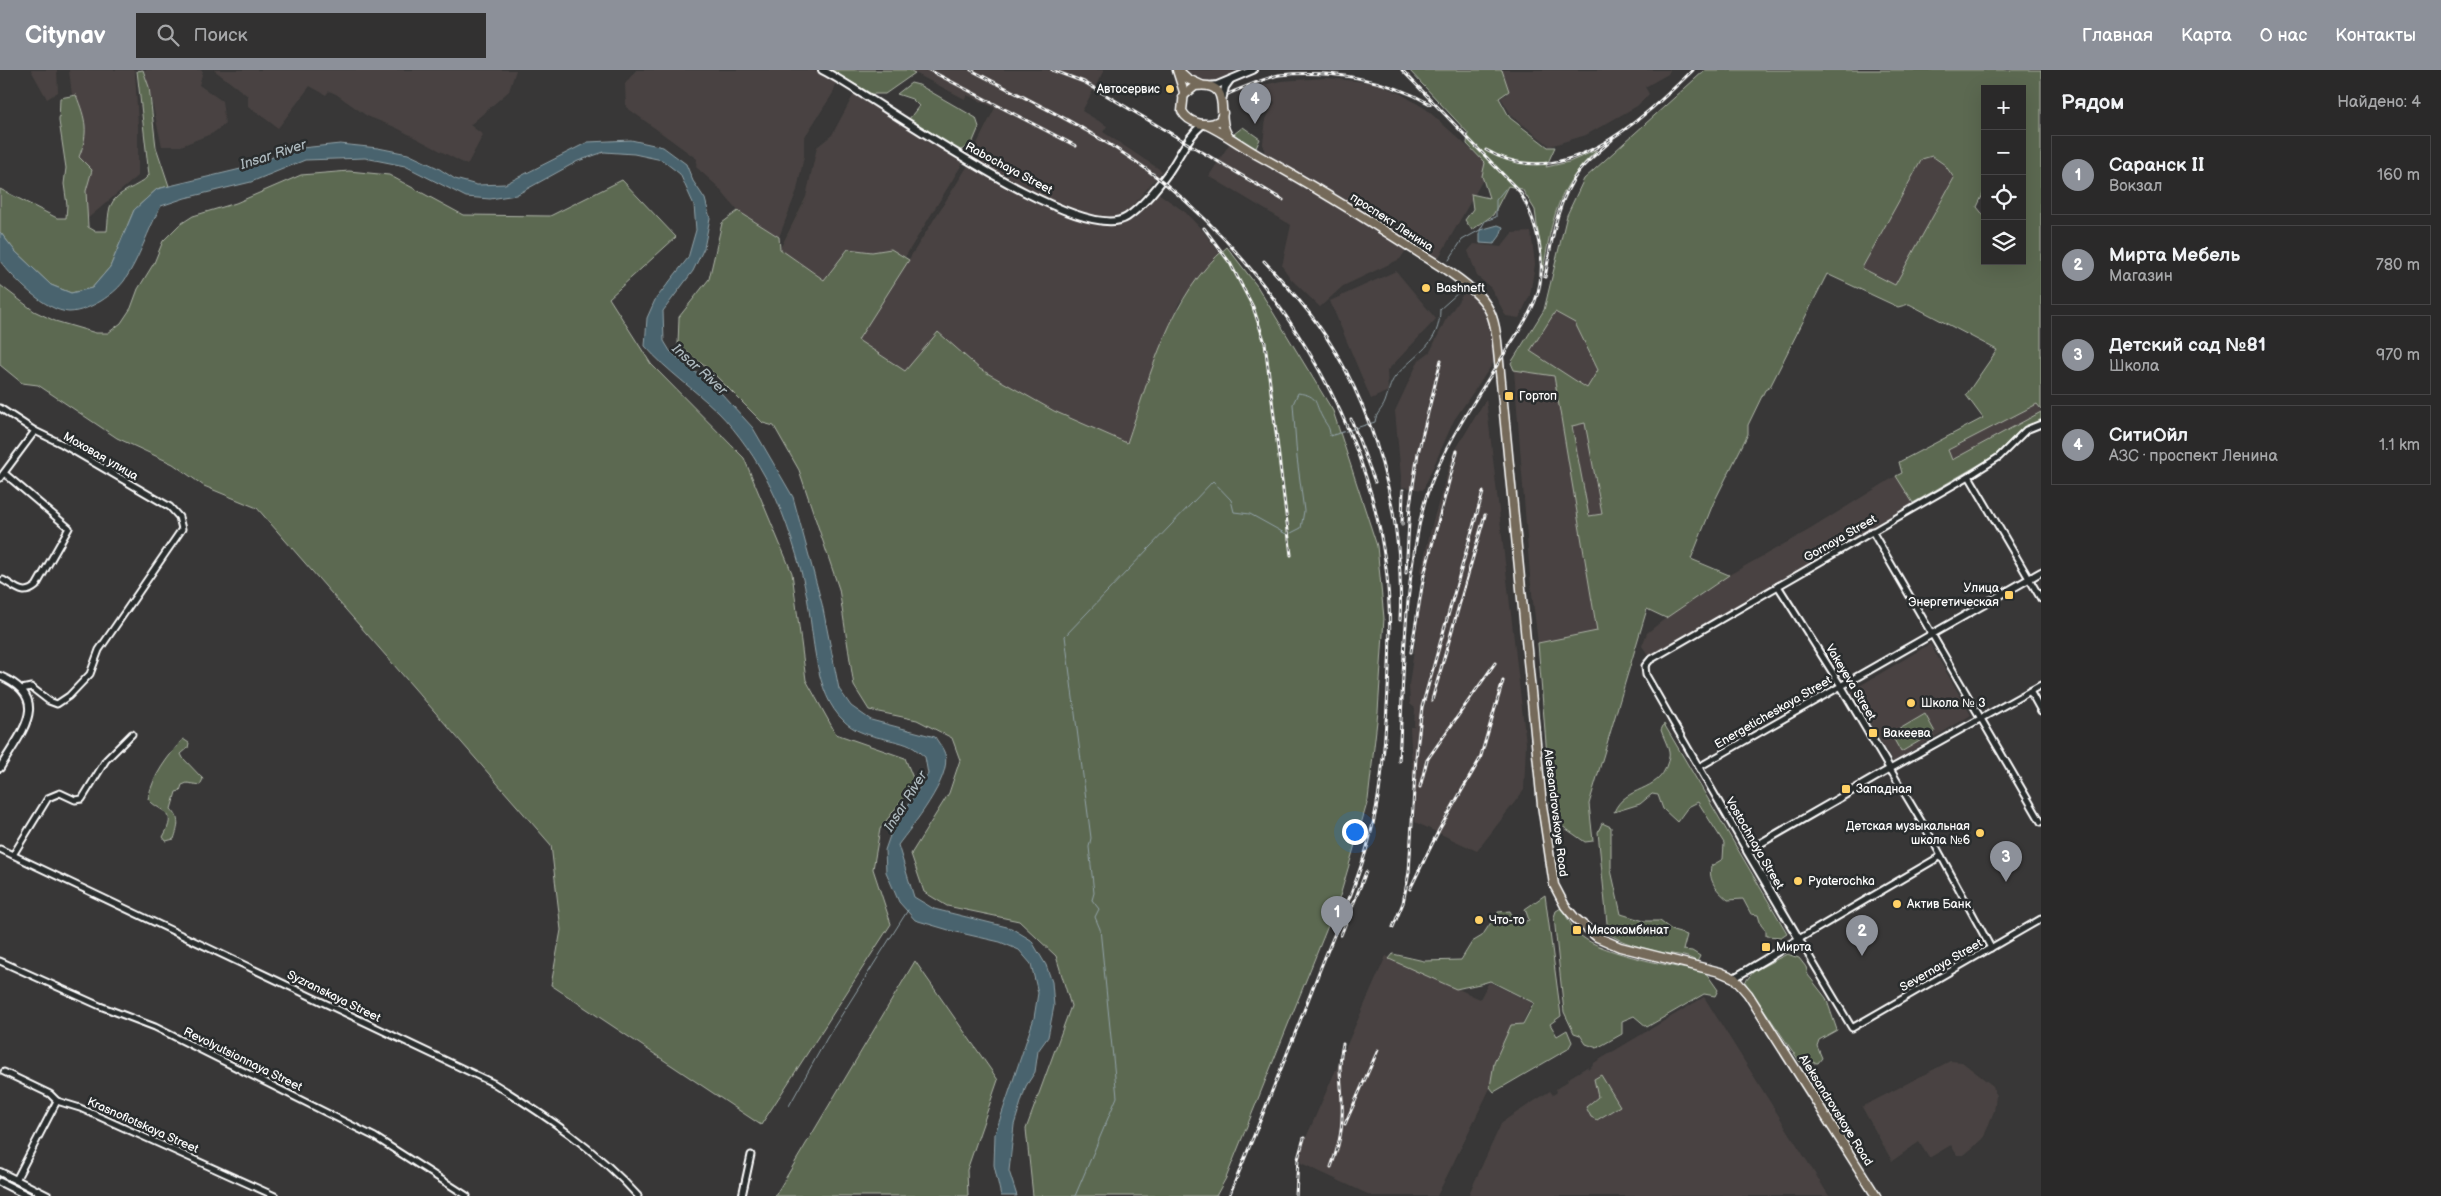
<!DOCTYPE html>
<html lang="ru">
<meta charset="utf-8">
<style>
:root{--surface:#2a2929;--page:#323131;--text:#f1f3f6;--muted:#a5a6a8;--line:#464546;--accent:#8c9099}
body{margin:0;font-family:"Balsamiq Sans",sans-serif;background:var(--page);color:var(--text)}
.controls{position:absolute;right:15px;top:15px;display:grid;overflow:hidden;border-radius:0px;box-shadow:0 5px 20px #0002}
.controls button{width:45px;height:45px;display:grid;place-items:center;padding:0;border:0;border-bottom:1px solid var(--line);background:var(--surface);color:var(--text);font:25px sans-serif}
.you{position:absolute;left:1354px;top:761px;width:18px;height:18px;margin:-12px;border:4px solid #fff;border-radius:50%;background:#1a73e8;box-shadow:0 0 0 8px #1a73e833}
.badge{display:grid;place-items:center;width:32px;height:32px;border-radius:50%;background:var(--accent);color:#fff;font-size:16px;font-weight:700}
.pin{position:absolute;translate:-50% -41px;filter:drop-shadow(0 1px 2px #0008)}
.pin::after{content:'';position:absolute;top:26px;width:18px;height:15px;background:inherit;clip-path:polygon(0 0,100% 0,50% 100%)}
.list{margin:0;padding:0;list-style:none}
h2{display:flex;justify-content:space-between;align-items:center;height:65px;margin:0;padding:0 20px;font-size:21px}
h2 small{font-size:16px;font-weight:400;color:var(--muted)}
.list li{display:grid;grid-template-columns:32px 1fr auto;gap:15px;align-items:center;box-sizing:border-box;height:80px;margin:0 10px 10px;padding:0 10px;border:1px solid var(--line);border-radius:0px}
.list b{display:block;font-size:19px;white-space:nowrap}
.list p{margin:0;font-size:16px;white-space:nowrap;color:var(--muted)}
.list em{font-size:16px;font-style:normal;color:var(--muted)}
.icon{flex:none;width:28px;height:28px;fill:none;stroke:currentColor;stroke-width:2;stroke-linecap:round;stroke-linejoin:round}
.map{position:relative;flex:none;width:2041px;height:1126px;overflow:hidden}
header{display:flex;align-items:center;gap:30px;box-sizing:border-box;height:70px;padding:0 25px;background:var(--accent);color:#fff}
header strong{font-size:24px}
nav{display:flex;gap:28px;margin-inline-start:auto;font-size:18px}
.search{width:350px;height:45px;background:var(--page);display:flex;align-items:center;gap:12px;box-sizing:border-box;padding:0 18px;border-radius:0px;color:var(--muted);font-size:19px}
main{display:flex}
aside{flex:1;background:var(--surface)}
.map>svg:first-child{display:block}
</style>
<header>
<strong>Citynav</strong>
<div class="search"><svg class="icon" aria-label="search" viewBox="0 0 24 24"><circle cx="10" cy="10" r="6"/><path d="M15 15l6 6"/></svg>Поиск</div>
<nav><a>Главная</a><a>Карта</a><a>О нас</a><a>Контакты</a></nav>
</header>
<main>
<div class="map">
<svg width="2041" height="1126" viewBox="0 0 2041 1126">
<rect width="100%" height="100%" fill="#383737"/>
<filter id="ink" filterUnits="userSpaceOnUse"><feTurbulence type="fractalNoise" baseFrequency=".02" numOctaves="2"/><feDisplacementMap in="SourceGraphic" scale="10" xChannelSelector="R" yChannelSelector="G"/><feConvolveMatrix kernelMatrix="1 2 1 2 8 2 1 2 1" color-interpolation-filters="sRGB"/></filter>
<g filter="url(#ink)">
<!-- built -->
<g fill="#494342">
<path d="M31,0H57L58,22L47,29Z"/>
<path d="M69,0H200L203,1L199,15L222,31L225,54L213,63L181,76H162L145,2L135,0L138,57V106L87,149Z"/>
<path d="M214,0H516L509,21L470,55L483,65L467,95L395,57L367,46L336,24L329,21L326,25L310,16L278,58L248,36V26Z"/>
<path d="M636,0H816L837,11L833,23L804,68V86L797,120L779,167L738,141L716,115L696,97L697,89L626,37L625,14Z"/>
<path d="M909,0H1104L1082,41L1107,56L1103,62L1162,101L1129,140L1116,147L1107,149L1083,143L1021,117L970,88L995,38L967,25L965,29Z"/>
<path d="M1183,0H1237L1215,12L1202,11Z"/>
<path d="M1498,0H1670L1668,4L1645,17L1649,24L1637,36L1586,65L1550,76L1512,46L1501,28L1507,24Z"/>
<path d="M1326,8L1377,13L1401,24L1426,39L1490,97L1438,189L1354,135L1265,85L1263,73L1266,49L1275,32L1251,18L1281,11Z"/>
<path d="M855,22L964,91L905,187L891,179L872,182L848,179L824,210L780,179L806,127L817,77L832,65Z"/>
<path d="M1230,73L1334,134L1406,180L1400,189L1343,216L1320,237L1291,209L1282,196L1291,155L1209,106Z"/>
<path d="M1931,86L1945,95L1954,108L1895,216L1862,198L1922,89Z"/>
<path d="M969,94L1036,131L1097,153L1119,155L1136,147L1158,123L1185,142L1203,161L1220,183L1179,233L1156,289L1127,373L1054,341L980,299L938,262L905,302L858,270Z"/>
<path d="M1531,162L1535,194L1530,225L1519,248L1506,246L1491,218L1477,206L1468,181L1474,174L1501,177L1512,163Z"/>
<path d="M1396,201L1436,249L1387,301L1388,321L1371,329L1330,231Z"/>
<path d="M1465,221L1476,229L1487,244L1491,256L1494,292L1454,350L1423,420L1402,417L1395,341L1419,290L1430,282L1445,251Z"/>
<path d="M1555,241L1575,253L1598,301L1587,318L1530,281Z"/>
<path d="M1514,300L1554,305L1597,561L1552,572L1538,573L1530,506Z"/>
<path d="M1486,329L1526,673L1524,720L1477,781L1415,752L1410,657H1414L1415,638L1410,634L1409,615L1421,531L1427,506L1420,504L1433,451L1453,384Z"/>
<path d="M2037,333L2041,342L1952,390L1948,380Z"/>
<path d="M1585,353L1602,444L1589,447L1572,356Z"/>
<path d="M1896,406L1913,433L1649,586L1642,576L1647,563L1666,548L1729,505L1809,460Z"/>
<path d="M1930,574L1971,645L1893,692L1851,621Z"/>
<path d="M1386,886L1480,929L1489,912L1532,933L1437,1126H1372L1301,1093L1300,1086L1305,1070Z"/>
<path d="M1704,927L1829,1126H1468L1502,1052L1550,1021L1553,1025L1557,1022L1556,1019L1568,1011L1567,1009L1587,997L1589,999L1594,993Z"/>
<path d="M1950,991L1962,992L1993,1016L1996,1026L1994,1041L1983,1069L1964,1085H1957L1951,1075L1929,1088L1919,1072L1892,1091L1862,1037Z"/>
</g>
<!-- green -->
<g fill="#5c6951" stroke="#aeb4a8" fill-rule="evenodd">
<path d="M143,0L149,17L156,77L169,116L157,119L134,140L110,197L92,218L71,223L51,215L16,182L0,162V119L57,148H66L67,135L64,114L66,98L59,51L60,28L76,25C86,50 89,62 79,87L92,100L86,121L88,157L95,161H107C108,153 108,144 110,137C117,119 138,119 149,105L137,1Z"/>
<path d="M830,0H909L915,3L885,24H872Z"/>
<path d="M1409,0H1502L1509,21L1499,28L1510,48L1548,77H1555L1546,97L1569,92L1597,80C1557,117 1552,149 1543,201L1535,140L1522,119L1508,116L1493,145L1472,160L1465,150L1473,139L1471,124L1489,128L1482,106L1485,93L1467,74L1468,63Z"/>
<path d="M1705,0H2041V339L2037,334L1948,380L1952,390L2041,342V352C2018,354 2009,375 1992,387L1913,433L1896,406L1902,403L1899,392L1983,348L1966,325L1997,280L1909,234L1898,237L1827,204L1770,317L1765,320L1748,355V364L1713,434L1691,489L1729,505L1666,548L1647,539L1589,734L1593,771L1585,772L1552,749L1538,573L1597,561L1554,306L1514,300L1511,293L1544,240L1567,145L1584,109ZM1985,19H2022V150L2025,163H2022V191H1985V147L1977,137L1985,120ZM1932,86L1945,95L1954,108L1895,215L1862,198L1922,89ZM1555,242L1575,253L1598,300L1587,318L1530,281ZM1585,353L1602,444L1589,446L1572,356Z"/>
<path d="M911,13L919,15L976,48L979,57L971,76L958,81L909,49L919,36L912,29L897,24Z"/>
<path d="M1243,57L1260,69L1256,78H1252L1234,64Z"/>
<path d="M349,101L389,105L463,145L550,146L622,110L676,167L609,228L651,294L744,388L792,503L806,610L836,664L905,688L915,713L880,759L873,799L891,854L761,1055L551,915L561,860L551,775L257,438L204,416L173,394L117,368L38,315L22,313L0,295V215L34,241L55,251L96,263H108L121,253L131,238L138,219L154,193L163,171L179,155L193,146L236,133L301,105Z"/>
<path d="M738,141L779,167L780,179L824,210L848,179L872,182L891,179L909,190L858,270L905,301L938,262L980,299L1054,341L1127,373C1150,306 1170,224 1227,177L1257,216L1333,341L1377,476L1384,548L1378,642L1368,730L1340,826L1226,1108L1216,1126H1033L1026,1059L1071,936L1056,886L1019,851L947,836L924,822L911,784L949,723L960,690L952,668L917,650L869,640L854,616L839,519L799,400L774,356L763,353L712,302L678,275L679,247L709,209L722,153Z"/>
<path d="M1925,644L1935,662L1901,682L1891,664Z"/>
<path d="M1664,654L1787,863L1781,867L1766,866V861L1761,855L1758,845L1751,844L1743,829L1728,830C1717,821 1708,811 1711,796L1723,789L1724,773L1698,732L1688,737L1677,752L1663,739L1658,725L1652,724L1640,734L1614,742C1625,715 1659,723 1667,694C1668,691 1670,686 1669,682C1668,675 1663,667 1661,660Z"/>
<path d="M183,669L189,673L188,678L181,684L183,688L203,709L200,715L187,713L182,715L180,721L176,722L171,739C181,749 178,757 174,769L166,771L163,767C179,739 161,744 148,729C153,705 167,688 183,669Z"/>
<path d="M1602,753L1611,757V800L1621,844L1644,851H1660L1673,861L1687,865L1683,880L1692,881L1700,886L1697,892C1687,884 1672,885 1659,882C1643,878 1621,873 1608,863L1598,762Z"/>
<path d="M1545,825L1561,946L1550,954L1557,966L1567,960L1572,972L1568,979L1494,1022L1490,1017L1494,993L1511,955L1523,954L1534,933L1490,911C1479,915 1468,916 1456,919L1389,889L1393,884L1424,891L1461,890L1472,872L1482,866L1498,842L1510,841L1516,854L1529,850L1525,839Z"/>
<path d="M1561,838C1567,846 1573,860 1581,866C1605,885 1674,896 1706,903L1718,920L1715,926L1704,924L1647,957L1634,946L1622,951V964L1597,978L1586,974L1580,965L1574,963L1564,942L1554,847L1556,841Z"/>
<path d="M1787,884L1799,888L1806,897L1808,905L1826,928L1837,960L1819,970L1817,976L1822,988L1818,993L1800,992L1745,912L1754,901Z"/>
<path d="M915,891L998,1010L967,1100L968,1126H775Z"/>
<path d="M1601,1005L1620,1036L1597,1050L1591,1047L1586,1037L1598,1027L1594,1009Z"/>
</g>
<!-- water -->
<g fill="#49646e" stroke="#92a2a8">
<path d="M631,70L663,77L686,94L693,111L705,129L710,148L704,178L693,201L663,241L664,271L670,281L722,324L753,358L793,427L822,534L839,619L851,636L871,650L935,667C938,672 943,678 945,684C952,708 912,756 898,775L914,827L934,839L1011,858L1031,870L1046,895L1052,912L1054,936L1048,967L1038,981L1035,1002L1026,1016L1014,1055L1009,1101L1017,1126H1001L994,1095L995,1064L1034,948L1038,923L1031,894L1019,880L1000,872L952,861L915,850L899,832L886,802L885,780L892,760L928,704L925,687C921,684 915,678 910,676C890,667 862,669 844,651C814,624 814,564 807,527C800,492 786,447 770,416C757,390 738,362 718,342C694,319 667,301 645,276L647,248L655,230L688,188L696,160L694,135L680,104L662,90L634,84L604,82L578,91L516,125L490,129L466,127L405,96L365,88L305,90L251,112L185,128L161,136C147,161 140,188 124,211C117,220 110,225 101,231C92,236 80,242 69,242C45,241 14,209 0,191V162L16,182L51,215L71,223L92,218L110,197L134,140L157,119L249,97L292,79L340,74L378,78L408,84L438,98L455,109L477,115L505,114L588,72Z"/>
<path d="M1498,155L1503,157L1500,166L1494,174L1480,173V160Z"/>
</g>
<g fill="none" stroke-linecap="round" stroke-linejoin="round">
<!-- stream -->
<g stroke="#92a2a8" stroke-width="1">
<path d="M1449,190L1462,170L1480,160L1485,151L1496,147V130L1505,119"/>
<path d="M1291,463L1301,458L1304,441L1297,388L1293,334L1298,323C1319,326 1314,332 1322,347C1326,355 1330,356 1330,366L1375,352C1376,343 1382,340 1385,332C1388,324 1390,313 1395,307C1416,282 1440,276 1440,239L1459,222"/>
<path d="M789,1036L827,968L908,840"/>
<path d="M1075,1126L1117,1027L1100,859L1095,847L1099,839L1092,830L1094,823L1089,777L1091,768L1065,566L1213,411L1231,430L1234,442L1250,444L1286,464"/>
</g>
<defs>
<g id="minor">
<path d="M0,338L35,361L62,374L170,437L179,447L182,459L99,580L90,604L69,626L57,634L49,631L31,617L22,619"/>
<path d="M1969,406L2041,529"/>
<path d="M0,408L35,361"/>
<path d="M1872,461L2041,752"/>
<path d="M3,510C16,517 23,527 36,516L69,458L4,403"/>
<path d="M2030,621L2041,641"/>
<path d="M1699,697L1841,616L1778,516"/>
<path d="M0,779L493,1013C545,1045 597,1080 638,1126"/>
<path d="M1747,781L1646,605L1645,596L1650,590L1969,406L1999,387L2026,360L2041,354"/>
<path d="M13,785L48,728L60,723L75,730L82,729L106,690L132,664"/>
<path d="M1941,786L1799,869L1852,958L2041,849"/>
<path d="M1991,878L1933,771L1890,699L2041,615"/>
<path d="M0,891L100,936L155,957L375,1067L467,1126"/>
<path d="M4,1002L50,1024L57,1031L80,1038L275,1126"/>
<path d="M16,1110L57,1031"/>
<path d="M742,1126L751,1085"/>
</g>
<g id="tertiary">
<path d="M822,0C873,25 1079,179 1127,147C1143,136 1157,118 1168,103C1180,86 1187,67 1203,54"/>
<path d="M1208,16L1217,15L1253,0"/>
<path d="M1222,31L1225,17L1230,10"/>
<path d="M0,606C54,629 20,663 0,698"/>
<path d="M1734,908L1799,869L1747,781L1890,699L1841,616L2041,502"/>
<path d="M0,1102L48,1126"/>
<path d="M0,1112L28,1126"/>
</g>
<g id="primary">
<path d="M1177,0L1184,22L1182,41C1189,54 1208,58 1220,50L1223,43"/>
<path d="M1178,0L1188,9L1201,15"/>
<path d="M1183,26L1195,16C1235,11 1215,46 1227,64"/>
<path d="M1205,54C1225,63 1241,76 1261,87C1310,114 1357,143 1405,174C1430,190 1458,205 1479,226C1492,239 1495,254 1497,271L1542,735L1554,815L1565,836L1575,848L1597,867L1620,877L1720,902L1734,908L1748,924L1876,1126"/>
</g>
</defs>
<!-- minor casing -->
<use href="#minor" stroke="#fff" stroke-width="9"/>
<!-- tertiary casing -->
<use href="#tertiary" stroke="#fff" stroke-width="10"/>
<!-- primary casing -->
<use href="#primary" stroke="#fff" stroke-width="11"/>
<!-- minor -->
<use href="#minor" stroke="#2a2d2e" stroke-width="5"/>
<!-- tertiary -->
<use href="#tertiary" stroke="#2a2d2e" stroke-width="6"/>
<!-- primary -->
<use href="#primary" stroke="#746a5a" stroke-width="8"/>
<defs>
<g id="rail">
<path d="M929,0L1076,76"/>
<path d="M971,0C1036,34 1104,65 1162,111C1274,201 1365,347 1385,490C1392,539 1390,588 1387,637C1384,683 1381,726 1369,770C1357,815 1336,859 1319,902C1290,977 1260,1052 1229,1126"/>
<path d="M1052,0L1084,12L1283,130"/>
<path d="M1228,24C1245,17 1262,9 1279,5C1330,0 1385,8 1430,34"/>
<path d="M1486,80C1564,125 1640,51 1693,0"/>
<path d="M1204,158L1230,193L1253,237L1265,273L1291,485"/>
<path d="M1264,191C1282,210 1300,230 1316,252C1375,334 1405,448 1400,550"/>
<path d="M1545,207C1552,171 1556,132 1579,101C1588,90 1601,80 1612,70"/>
<path d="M1351,349L1375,412"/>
<path d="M1402,455L1403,420"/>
<path d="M1406,503L1410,435L1418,383L1441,290"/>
<path d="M1411,582L1424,505L1457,381"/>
<path d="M1432,630L1485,445"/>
<path d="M1399,691C1404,605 1403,517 1424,434C1438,383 1478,326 1506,281C1516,265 1528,249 1535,231C1549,196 1538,154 1520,122L1402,0"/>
<path d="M1420,717L1427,690L1495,593"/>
<path d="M1410,819L1439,760L1480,689L1503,611"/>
<path d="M1393,857L1403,833L1409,802L1416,687L1422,637L1483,422"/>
<path d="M1341,865L1366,802"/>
<path d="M1345,1054L1378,980"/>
<path d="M1331,1097C1337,1081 1342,1064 1342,1048C1344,1022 1336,1000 1343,974"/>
<path d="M1296,1126L1298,1089L1304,1068"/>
</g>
</defs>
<!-- rail casing -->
<use href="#rail" stroke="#fff" stroke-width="3"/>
<!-- rail -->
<use href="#rail" stroke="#2a2d2e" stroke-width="1" stroke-dasharray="4" stroke-linecap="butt"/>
</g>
</g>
<!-- markers -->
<g fill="#ffd166" stroke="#2a2d2e" stroke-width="2">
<circle cx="1170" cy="19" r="5"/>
<circle cx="1426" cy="218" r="5"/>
<rect x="1504" y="321" width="10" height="10" rx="2.5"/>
<rect x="2004" y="520" width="10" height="10" rx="2.5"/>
<circle cx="1911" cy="633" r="5"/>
<rect x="1868" y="658" width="10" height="10" rx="2.5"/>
<rect x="1841" y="714" width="10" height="10" rx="2.5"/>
<circle cx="1980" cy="763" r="5"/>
<circle cx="1798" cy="811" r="5"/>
<circle cx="1897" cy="834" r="5"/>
<circle cx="1479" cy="850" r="5"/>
<rect x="1572" y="855" width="10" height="10" rx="2.5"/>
<rect x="1761" y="872" width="10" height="10" rx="2.5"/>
</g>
<g text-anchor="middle" stroke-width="5" stroke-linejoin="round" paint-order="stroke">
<!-- poi labels -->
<g font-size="12" fill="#fff" stroke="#2a2d2e" text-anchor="start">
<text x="1160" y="23" text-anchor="end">Автосервис</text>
<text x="1436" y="222">Bashneft</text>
<text x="1519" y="330">Гортоп</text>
<text x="1999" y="522" text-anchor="end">Улица<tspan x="1999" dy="14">Энергетическая</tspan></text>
<text x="1921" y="637">Школа № 3</text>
<text x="1883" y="667">Вакеева</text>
<text x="1856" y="723">Западная</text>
<text x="1970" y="760" text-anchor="end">Детская музыкальная<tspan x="1970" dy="14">школа №6</tspan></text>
<text x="1808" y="815">Pyaterochka</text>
<text x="1907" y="838">Актив Банк</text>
<text x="1489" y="854">Что-то</text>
<text x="1587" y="864">Мясокомбинат</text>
<text x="1776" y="881">Мирта</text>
</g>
<!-- street labels -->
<g font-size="12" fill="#fff" stroke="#2a2d2e">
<text transform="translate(1009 98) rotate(28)" y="4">Rabochaya Street</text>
<text transform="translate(1392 152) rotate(33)" y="4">проспект Ленина</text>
<text transform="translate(101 386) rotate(30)" y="4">Моховая улица</text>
<text transform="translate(1840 468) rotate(-30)" y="4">Gornaya Street</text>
<text transform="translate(1851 612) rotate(59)" y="4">Vakeyeva Street</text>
<text transform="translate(1773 642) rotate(-30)" y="4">Energeticheskaya Street</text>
<text transform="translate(1556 743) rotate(83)" y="4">Aleksandrovskoye Road</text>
<text transform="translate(1755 773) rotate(60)" y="4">Vostochnaya Street</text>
<text transform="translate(1941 895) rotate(-30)" y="4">Severnaya Street</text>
<text transform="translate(334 926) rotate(26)" y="4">Syzranskaya Street</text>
<text transform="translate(243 989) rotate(26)" y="4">Revolyutsionnaya Street</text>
<text transform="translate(1836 1040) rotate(58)" y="4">Aleksandrovskoye Road</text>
<text transform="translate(143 1055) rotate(24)" y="4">Krasnoflotskaya Street</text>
</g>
<!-- water labels -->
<g font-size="14" font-style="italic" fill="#adb9be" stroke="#2a2d2e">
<text transform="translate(273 84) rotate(-18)" y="5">Insar River</text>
<text transform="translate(700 299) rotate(42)" y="5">Insar River</text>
<text transform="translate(905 731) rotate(-58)" y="5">Insar River</text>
</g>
</g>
</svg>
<div class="controls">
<button>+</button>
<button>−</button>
<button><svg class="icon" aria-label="locate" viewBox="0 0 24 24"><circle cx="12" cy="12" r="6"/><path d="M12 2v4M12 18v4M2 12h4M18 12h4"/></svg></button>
<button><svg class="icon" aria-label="layers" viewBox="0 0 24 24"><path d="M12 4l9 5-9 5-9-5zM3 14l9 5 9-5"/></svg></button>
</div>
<div class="you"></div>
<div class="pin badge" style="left:1337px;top:867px">1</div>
<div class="pin badge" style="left:1862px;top:886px">2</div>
<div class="pin badge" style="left:2006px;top:812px">3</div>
<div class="pin badge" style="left:1255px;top:54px">4</div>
</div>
<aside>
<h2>Рядом<small>Найдено: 4</small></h2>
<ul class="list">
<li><span class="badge">1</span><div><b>Саранск II</b><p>Вокзал</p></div><em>160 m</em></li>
<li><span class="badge">2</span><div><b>Мирта Мебель</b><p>Магазин</p></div><em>780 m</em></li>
<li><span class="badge">3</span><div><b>Детский сад №81</b><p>Школа</p></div><em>970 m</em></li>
<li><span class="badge">4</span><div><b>СитиОйл</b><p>АЗС · проспект Ленина</p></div><em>1.1 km</em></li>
</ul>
</aside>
</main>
